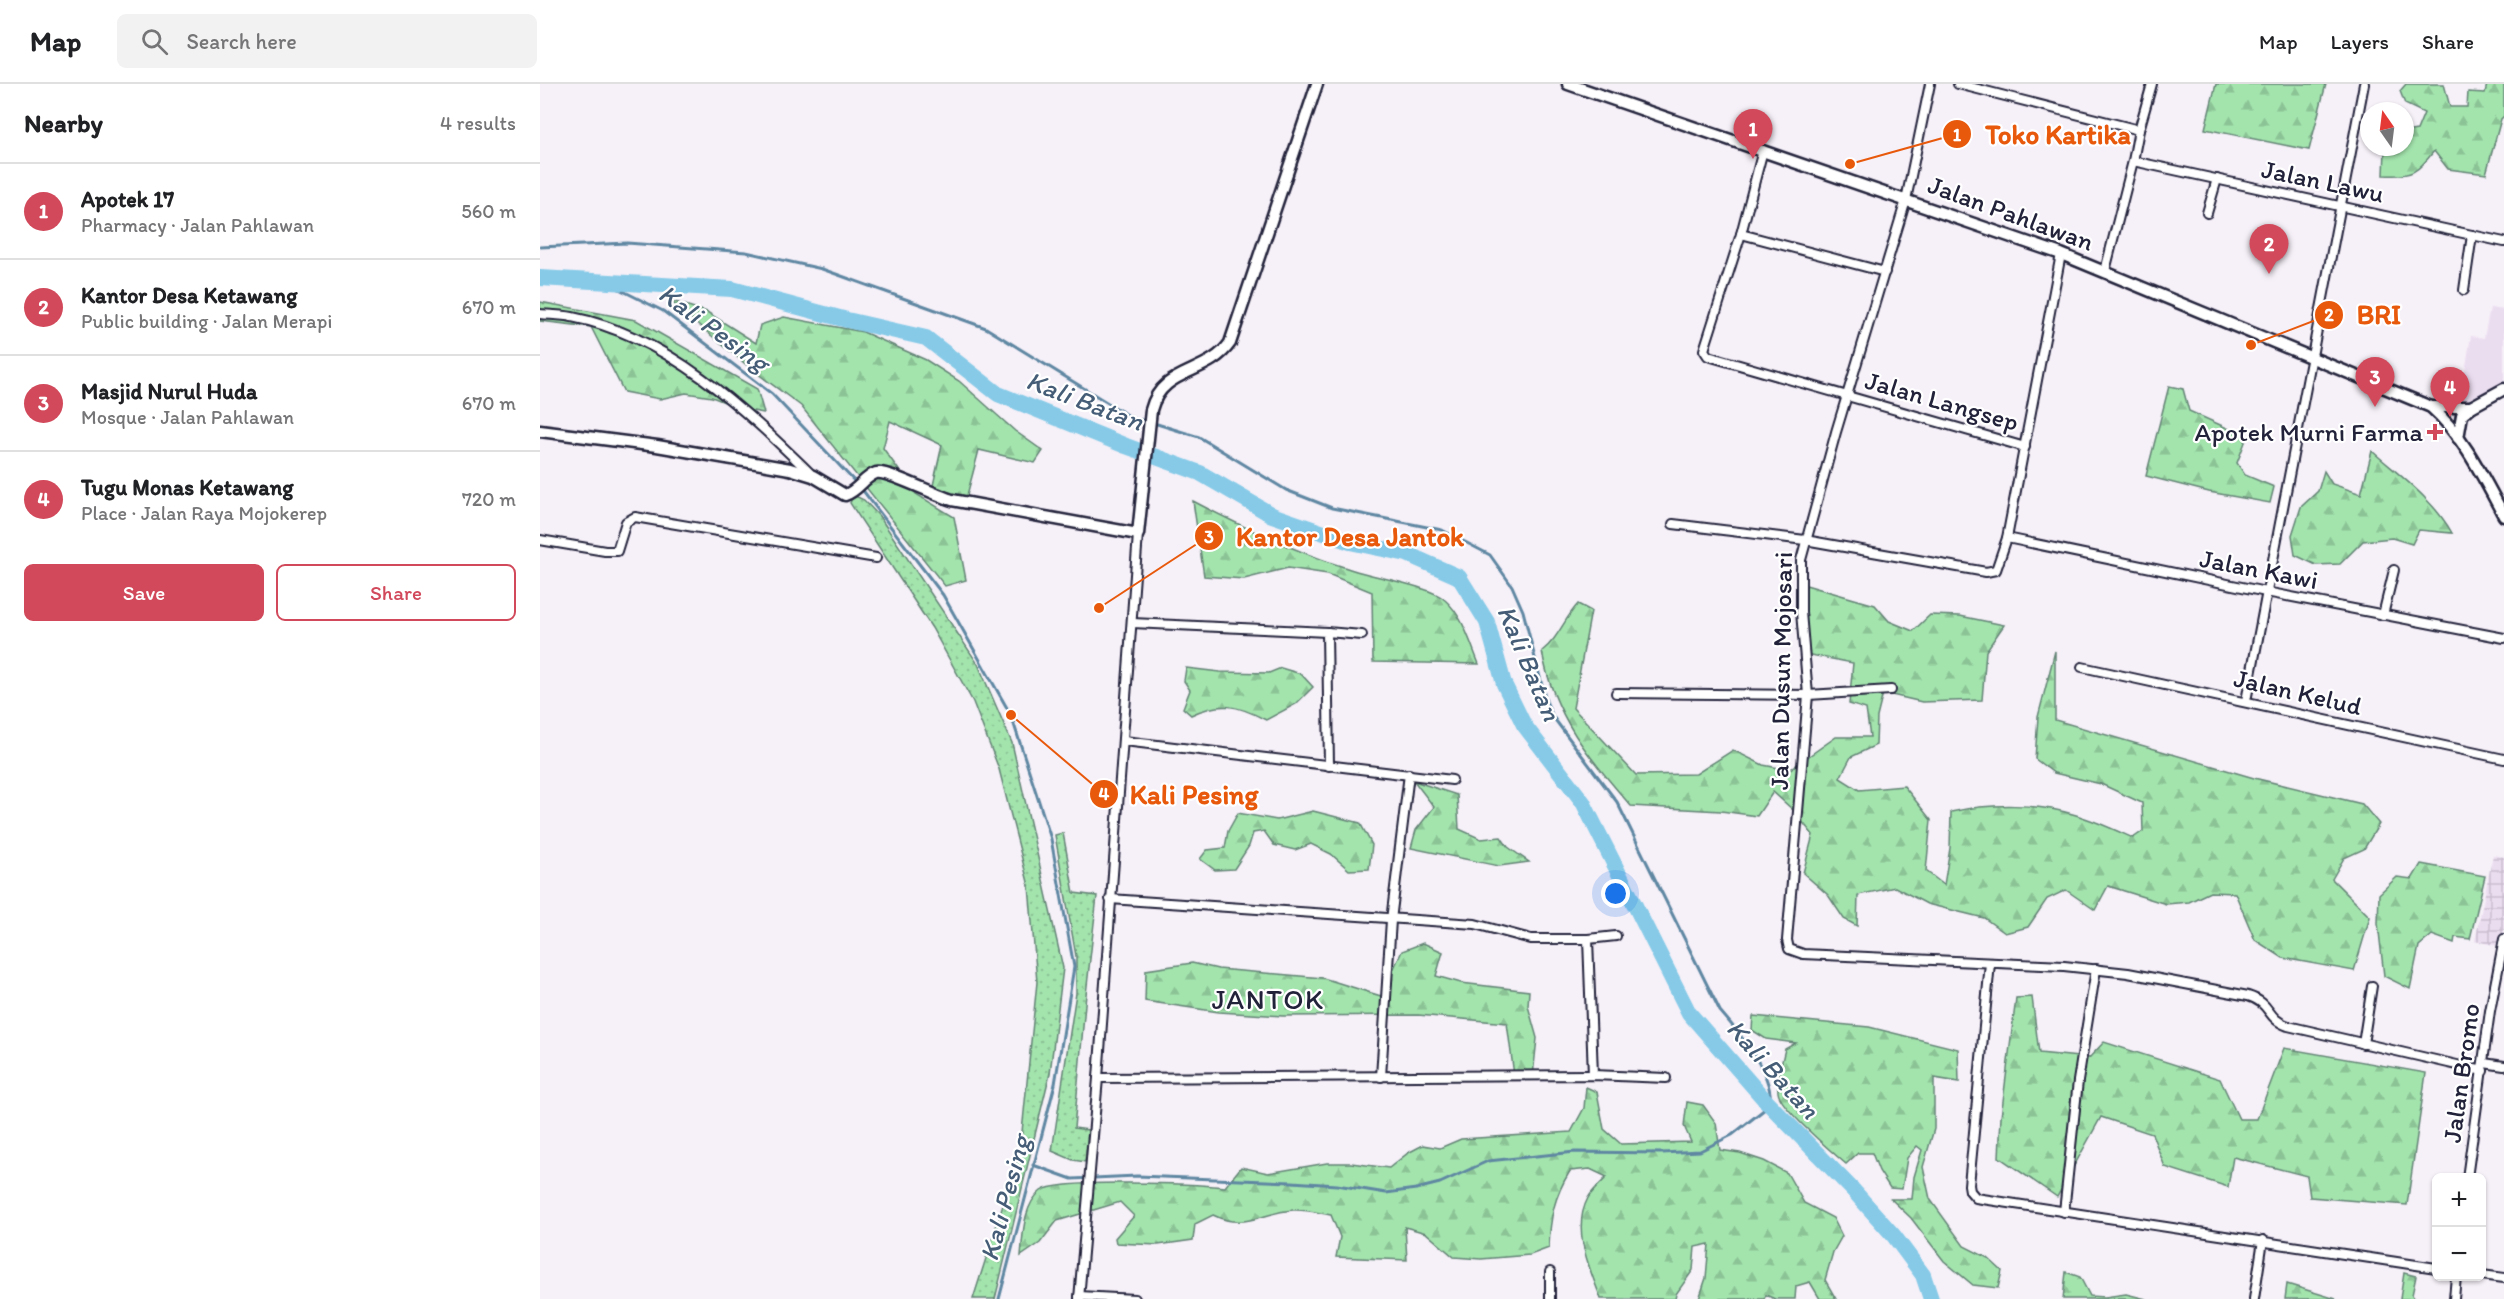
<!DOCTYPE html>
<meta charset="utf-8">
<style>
:root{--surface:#fff;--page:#f2f2f2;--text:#202124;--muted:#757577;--line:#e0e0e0;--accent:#d1495b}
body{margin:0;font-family:Itim,sans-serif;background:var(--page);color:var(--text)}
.controls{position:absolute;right:18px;bottom:18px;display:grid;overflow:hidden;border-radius:9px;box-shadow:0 2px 4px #0004}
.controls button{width:54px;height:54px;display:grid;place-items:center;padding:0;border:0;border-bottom:2px solid var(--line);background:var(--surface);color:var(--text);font:30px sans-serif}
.compass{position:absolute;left:1820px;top:18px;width:54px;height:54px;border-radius:50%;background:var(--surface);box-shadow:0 2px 4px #0004;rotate:346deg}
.you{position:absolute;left:1076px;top:810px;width:21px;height:21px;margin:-15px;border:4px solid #fff;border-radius:50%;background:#1a73e8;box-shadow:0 0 0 9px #1a73e833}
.badge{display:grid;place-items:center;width:39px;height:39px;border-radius:50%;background:var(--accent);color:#fff;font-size:20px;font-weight:700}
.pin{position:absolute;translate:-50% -50px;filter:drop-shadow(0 2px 3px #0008)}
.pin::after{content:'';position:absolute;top:32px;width:21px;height:18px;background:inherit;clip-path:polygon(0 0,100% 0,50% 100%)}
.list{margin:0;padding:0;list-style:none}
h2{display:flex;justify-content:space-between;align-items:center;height:78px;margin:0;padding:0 24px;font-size:26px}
h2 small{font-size:20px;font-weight:400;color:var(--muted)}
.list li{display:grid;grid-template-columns:39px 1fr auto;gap:18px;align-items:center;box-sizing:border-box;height:96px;padding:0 24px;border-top:2px solid var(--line)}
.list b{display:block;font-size:22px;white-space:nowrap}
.list p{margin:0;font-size:20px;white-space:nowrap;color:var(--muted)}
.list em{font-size:20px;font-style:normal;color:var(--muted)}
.actions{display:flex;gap:12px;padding:18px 24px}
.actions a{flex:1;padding:14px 0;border:2px solid var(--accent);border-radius:9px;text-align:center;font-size:21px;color:var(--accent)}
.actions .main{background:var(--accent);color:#fff}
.icon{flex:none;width:33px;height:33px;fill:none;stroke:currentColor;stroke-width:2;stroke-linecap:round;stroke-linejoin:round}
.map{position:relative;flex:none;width:1964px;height:1215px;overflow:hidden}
header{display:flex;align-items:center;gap:36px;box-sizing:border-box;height:84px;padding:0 30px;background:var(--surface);border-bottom:2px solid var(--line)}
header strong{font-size:28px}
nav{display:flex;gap:33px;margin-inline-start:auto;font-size:21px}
.search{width:420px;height:54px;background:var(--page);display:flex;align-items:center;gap:15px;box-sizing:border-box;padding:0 21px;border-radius:9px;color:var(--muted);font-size:22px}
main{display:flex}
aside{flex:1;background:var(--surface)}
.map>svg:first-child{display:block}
</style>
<header>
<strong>Map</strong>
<div class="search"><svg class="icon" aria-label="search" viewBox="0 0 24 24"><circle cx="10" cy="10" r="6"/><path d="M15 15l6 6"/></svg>Search here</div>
<nav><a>Map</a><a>Layers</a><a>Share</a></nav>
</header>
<main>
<aside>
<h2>Nearby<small>4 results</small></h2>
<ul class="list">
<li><span class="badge">1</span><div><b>Apotek 17</b><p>Pharmacy · Jalan Pahlawan</p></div><em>560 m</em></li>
<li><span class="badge">2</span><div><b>Kantor Desa Ketawang</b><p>Public building · Jalan Merapi</p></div><em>670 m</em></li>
<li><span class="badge">3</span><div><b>Masjid Nurul Huda</b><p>Mosque · Jalan Pahlawan</p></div><em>670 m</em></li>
<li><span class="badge">4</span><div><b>Tugu Monas Ketawang</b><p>Place · Jalan Raya Mojokerep</p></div><em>720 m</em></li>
</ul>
<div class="actions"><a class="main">Save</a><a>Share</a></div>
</aside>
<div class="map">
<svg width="1964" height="1215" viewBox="0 0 1964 1215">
<defs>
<pattern id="industrial-grid" width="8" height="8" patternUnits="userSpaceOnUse" patternTransform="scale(1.5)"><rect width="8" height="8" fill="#ebddf0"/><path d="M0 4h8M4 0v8" fill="none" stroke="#c9bdcf"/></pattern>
<pattern id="grass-dots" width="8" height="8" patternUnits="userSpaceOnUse" patternTransform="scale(1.5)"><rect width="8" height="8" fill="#a3e4ad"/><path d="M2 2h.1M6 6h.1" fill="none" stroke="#8cc396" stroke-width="1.8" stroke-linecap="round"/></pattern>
<pattern id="forest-firs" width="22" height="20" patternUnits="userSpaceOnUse" patternTransform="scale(1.5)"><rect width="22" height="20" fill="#a3e4ad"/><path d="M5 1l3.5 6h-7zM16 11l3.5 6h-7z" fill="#8cc396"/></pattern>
</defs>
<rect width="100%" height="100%" fill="#f6f0f8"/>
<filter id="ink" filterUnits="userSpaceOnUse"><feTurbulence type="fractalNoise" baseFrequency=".0167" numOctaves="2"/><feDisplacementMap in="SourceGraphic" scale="12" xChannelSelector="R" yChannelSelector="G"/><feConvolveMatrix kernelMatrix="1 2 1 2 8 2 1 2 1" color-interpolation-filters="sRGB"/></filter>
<g filter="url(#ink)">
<!-- built -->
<path fill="#ebddf0" d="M1950,224L1964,226V297L1947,310L1920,318L1931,252L1944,254Z"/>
<!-- industrial -->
<path fill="url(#industrial-grid)" d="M1953,771L1964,773V863L1935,857Z"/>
<!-- grass -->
<g fill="url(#grass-dots)" stroke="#628374" stroke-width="1.5">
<path d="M313,411L324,416L339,432L438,580L472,659L523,884L510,989L455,1215H433L480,1068L497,898L489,802L459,685L433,618L392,544L310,419Z"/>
<path d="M523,749L534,809L557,812L545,920L534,1044L548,1046L545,1078L533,1076L512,1067L536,909V872L515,751Z"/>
</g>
<!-- forest -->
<g fill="url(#forest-firs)" stroke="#628374" stroke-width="1.5">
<path d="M1676,0H1786L1769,66L1665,45Z"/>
<path d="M1866,0H1904L1910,23H1927L1928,8L1945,9L1947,0H1964V32L1961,35L1946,90L1908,85L1894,67C1878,88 1872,93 1844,91L1845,66L1847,63H1865V48L1877,46L1884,29L1865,20L1860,7Z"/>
<path d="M129,216L167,228L216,259L220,241L244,233L323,248L386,276L419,297L475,347L503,367L495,379L439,366L426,415L392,406L402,361L350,337L343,364L376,410L414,433L426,496L405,502L261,322L210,284Z"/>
<path d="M0,218L96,236L217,305L224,329L202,325L172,313L146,309L120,315L84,308L51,243L0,237Z"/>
<path d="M1629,302L1643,305L1649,327L1707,353L1697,379L1705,391L1734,403L1730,419L1669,408L1606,392Z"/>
<path d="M1832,367C1860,392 1893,415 1912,449L1879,446L1872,460L1852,454L1823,457L1800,480L1776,481L1755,471L1752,451L1761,423L1778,407L1784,387L1792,400L1821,410Z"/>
<path d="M653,417C706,445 757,469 813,486C834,493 890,502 905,516C923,532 930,558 939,580L833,578L832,508L788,490L748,484L704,495L664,492Z"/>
<path d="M1266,501L1335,521L1349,537L1373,547L1390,531L1420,532L1464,541L1446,567L1442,616L1382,618L1343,609L1337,633L1336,661L1311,673L1300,694L1319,706L1364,702L1391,736L1386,787L1404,801L1410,764L1411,728C1451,719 1497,719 1536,731C1556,737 1575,746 1593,754L1603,747L1602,719L1561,700L1514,689L1495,675L1498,633L1515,567V636L1714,694L1822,720L1839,740L1824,765L1804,774L1792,795L1830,833L1814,887L1743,874L1715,856L1695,809L1670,808L1649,818L1626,820L1568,802L1555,826L1526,806L1507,815L1488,843L1465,849L1444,834L1387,820L1355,803L1318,811L1317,842L1304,835L1288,811L1263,789L1273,751L1253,726L1233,708L1217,732L1181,727L1091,722C1049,674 1013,631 1002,567C1018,555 1024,535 1038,520L1051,527L1033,624L1096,691L1156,690L1193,666L1223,681L1249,686L1296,653H1330L1326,625L1309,620L1313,579L1265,570Z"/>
<path d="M646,584L680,588L729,589L741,584L761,590L773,603L756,620L726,636C698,621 680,617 651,631L643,624L650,606L644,597Z"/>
<path d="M874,697L917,711L919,745L941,755L961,753L968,763L989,778L959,782L871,764L876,746L894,723Z"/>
<path d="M773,727L820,739L832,761L829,785L809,786L791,770L771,760L755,766L734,761L724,747L713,749L709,762L694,785L675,786L660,775L667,766L685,764L688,747L698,729L737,736Z"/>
<path d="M1881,780L1945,792L1930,855L1915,853L1914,859L1892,851L1879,862L1870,905L1844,892L1838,839L1839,810L1857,793L1872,795Z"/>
<path d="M883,859L903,868L896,892L921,899L989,907L988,922L997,954L993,992L974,991L967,939L878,931L743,932L679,928L605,917L606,886L652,879L678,885L783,894L841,912L862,867Z"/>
<path d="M1492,913L1499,969L1549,974L1564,958L1680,995L1699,1035H1717L1744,964L1886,989L1867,1121L1770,1113L1767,1092L1693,1073L1688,1103L1625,1083L1612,1050L1561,1033L1517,1113L1459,1073L1461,1033L1476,914Z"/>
<path d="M1213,932L1329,943L1418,965L1419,998L1394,994V1045L1383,1083L1390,1115L1424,1162L1448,1174L1462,1187L1458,1204L1433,1201L1404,1177L1371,1134L1351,1115H1372L1374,1093L1382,1066L1377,1062L1367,1074L1362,1105L1350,1104L1339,1087L1332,1069H1318L1306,1080C1292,1068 1239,1023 1238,1008C1237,994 1242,978 1245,965L1256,959L1226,955L1212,946Z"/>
<path d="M1046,1003L1057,1008L1064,1045L1081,1060L1151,1058L1144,1042L1147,1018L1163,1021L1176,1039L1180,1066L1200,1069L1224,1077L1247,1089L1264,1119L1293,1134L1302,1152L1293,1168L1285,1196L1296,1215H1280L1270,1198L1256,1202L1255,1215H1235L1226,1211L1224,1215H1159L1166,1194L1169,1160L1155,1163L1153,1186L1136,1210L1135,1215H1061C1050,1185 1031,1146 1048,1114C1052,1107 1061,1099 1067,1093L1050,1085L1030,1087C1014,1113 1010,1133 1009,1164L990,1171L941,1175L914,1173L886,1149L865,1143L867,1176L796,1173L800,1153L791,1131C779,1129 765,1125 753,1126C723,1128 705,1147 673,1131L655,1140L653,1156L618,1161L576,1159L575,1154L594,1132L580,1118L517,1137L500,1159L481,1172C483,1151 483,1121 501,1107C518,1094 658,1100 685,1103L701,1083L728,1089L787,1079H811L849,1084L868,1069L883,1061L900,1064L921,1055L1031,1048L1044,1024Z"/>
<path d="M1526,1188L1540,1193L1550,1212L1565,1213L1586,1210L1606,1215H1523Z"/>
<path d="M1864,1189L1876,1192L1872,1211L1875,1215H1860Z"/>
<path d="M1747,1200L1796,1215H1745Z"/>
</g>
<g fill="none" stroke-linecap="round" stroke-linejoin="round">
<!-- stream -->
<g stroke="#5e87a2" stroke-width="3">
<path d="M0,163L87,159L206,168L282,185L446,244L594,335L602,336"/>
<path d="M65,198L123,227L232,310L316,399"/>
<path d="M321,404L403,511L471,631L511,755L534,883L515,1000L459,1215"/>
<path d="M493,1081L532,1095L597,1092L752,1098L797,1101L846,1109L876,1105L900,1099L948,1077L1035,1068L1122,1069L1160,1067L1192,1051L1230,1021C1235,991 1199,949 1180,927L1077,718L1013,633L1006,617L983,527L972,502L950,471L902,446L792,424L746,406L659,353L617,340"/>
</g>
<!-- river -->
<path stroke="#86cae7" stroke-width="16" d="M0,194L192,205L307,236L386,254L458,310L586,362L660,389L732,431L810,458L867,470L919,493L947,538L964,600L984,641L1043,718L1149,929L1225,1016L1313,1106L1354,1152L1383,1191L1391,1215"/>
<defs>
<g id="street">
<path d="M1390,0L1366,116L1296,348L1261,476V528L1268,611L1247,856L1249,865L1263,870L1524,882L1588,889L1708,912C1733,920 1725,934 1748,942L1943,987"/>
<path d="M1418,0L1599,46L1593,77L1565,187"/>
<path d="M1599,46L1612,0"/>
<path d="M1223,66L1201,150L1164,266L1168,272L1485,363"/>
<path d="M1593,77L1964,158"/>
<path d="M1667,129L1677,95"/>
<path d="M1201,150L1345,188"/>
<path d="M1924,206L1932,151"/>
<path d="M0,230C10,231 22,231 32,233C128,252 203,324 271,390"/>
<path d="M1133,440L1265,456L1446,488L1456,486L1467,454L1521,170"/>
<path d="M1467,454L1726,508L1964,554"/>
<path d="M0,456L65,467H77L86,438L95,433L336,474"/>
<path d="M1843,531L1854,486"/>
<path d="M592,539L787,548L789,682"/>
<path d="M787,548L822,551"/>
<path d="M1542,583L1964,675"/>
<path d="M1076,609L1268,611L1351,606"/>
<path d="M1706,617L1824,0"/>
<path d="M584,657L912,696"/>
<path d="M570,815L935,840L991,855H1048L1076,852"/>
<path d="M1048,855L1053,991"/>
<path d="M1450,879L1429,1101L1430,1107L1436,1114L1896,1184"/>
<path d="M1823,960L1832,902"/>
<path d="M1944,979L1964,982"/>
<path d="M841,993L851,836L869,690"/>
<path d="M558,994L1053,991L1126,994"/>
<path d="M1927,1094L1950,927L1964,855"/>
<path d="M1524,1128L1538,997L1556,885"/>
<path d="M1942,1191L1964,1194"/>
<path d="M539,1212L595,1215"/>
<path d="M539,1215L558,994L598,450"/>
<path d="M1010,1215V1188"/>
<path d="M1714,1215L1723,1156"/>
<path d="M1914,1215L1916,1192"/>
</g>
<g id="secondary">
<path d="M1028,0L1521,170L1891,323C1923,351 1944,395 1964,432"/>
<path d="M1891,323H1931L1964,305"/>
<path d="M0,347L117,362L250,385L273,392L305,411C318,407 324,393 336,389C347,386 397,412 412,416L598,450L611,326C622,283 667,292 690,259L777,0"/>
<path d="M1918,354L1922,331L1931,323"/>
</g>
</defs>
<!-- street casing -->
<use href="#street" stroke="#22223b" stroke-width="12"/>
<!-- secondary casing -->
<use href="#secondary" stroke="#22223b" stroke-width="15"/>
<!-- street -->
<use href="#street" stroke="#fff" stroke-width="8"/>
<!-- secondary -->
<use href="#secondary" stroke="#fff" stroke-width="10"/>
</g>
</g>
<!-- markers -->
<path fill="#d1495b" stroke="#fff" stroke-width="2" d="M1892 339h6v6h6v6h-6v6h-6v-6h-6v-6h6z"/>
<g text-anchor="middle" stroke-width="4.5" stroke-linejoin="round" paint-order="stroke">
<!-- street labels -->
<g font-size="26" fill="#22223b" stroke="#fff">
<text transform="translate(1783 97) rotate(12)" y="9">Jalan Lawu</text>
<text transform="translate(1471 129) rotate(20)" y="9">Jalan Pahlawan</text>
<text transform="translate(1402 317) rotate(16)" y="9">Jalan Langsep</text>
<text transform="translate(1719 485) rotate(11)" y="9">Jalan Kawi</text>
<text transform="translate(1241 587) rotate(-89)" y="9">Jalan Dusun Mojosari</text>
<text transform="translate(1758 608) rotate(13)" y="9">Jalan Kelud</text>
<text transform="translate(1921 989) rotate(-82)" y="9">Jalan Bromo</text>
</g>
<!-- poi labels -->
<g font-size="26" fill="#22223b" stroke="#fff" text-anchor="end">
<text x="1883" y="357">Apotek Murni Farma</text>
</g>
<!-- water labels -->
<g font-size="27" font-style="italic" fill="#455d77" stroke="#fff">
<text transform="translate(174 244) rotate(36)" y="9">Kali Pesing</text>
<text transform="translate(545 317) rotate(21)" y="9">Kali Batan</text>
<text transform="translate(989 579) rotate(67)" y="9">Kali Batan</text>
<text transform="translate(1233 985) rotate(48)" y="9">Kali Batan</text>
<text transform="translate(465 1114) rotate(-75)" y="9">Kali Pesing</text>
</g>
<!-- quarter labels -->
<g font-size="28" letter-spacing="1.5" fill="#22223b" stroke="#fff">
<text x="728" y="925">JANTOK</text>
</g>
</g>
<!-- callouts -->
<path fill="none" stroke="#e8590c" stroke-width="2" d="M1310 80L1417 50M1711 261L1789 231M559 524L669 452M471 631L564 710"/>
<g fill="#e8590c" stroke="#fff" stroke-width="2">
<circle cx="1310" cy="80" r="6"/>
<circle cx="1711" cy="261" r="6"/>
<circle cx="559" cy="524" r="6"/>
<circle cx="471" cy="631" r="6"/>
<circle cx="1417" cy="50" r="15"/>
<circle cx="1789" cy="231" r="15"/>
<circle cx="669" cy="452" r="15"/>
<circle cx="564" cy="710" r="15"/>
</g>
<g font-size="18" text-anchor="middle" font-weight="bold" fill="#fff">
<text x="1417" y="57">1</text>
<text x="1789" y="237">2</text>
<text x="669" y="459">3</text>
<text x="564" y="716">4</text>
</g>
<g font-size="27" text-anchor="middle" font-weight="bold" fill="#e8590c" stroke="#fff" stroke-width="4.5" stroke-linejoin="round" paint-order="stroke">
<text x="1518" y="60">Toko Kartika</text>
<text x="1839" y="240">BRI</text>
<text x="810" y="462">Kantor Desa Jantok</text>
<text x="654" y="720">Kali Pesing</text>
</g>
</svg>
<div class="controls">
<button>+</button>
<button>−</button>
</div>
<svg class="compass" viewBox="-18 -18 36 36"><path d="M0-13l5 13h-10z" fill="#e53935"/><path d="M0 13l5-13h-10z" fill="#757577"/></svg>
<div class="you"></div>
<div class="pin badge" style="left:1213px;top:75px">1</div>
<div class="pin badge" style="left:1729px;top:190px">2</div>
<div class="pin badge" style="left:1835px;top:323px">3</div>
<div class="pin badge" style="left:1910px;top:333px">4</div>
</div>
</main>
